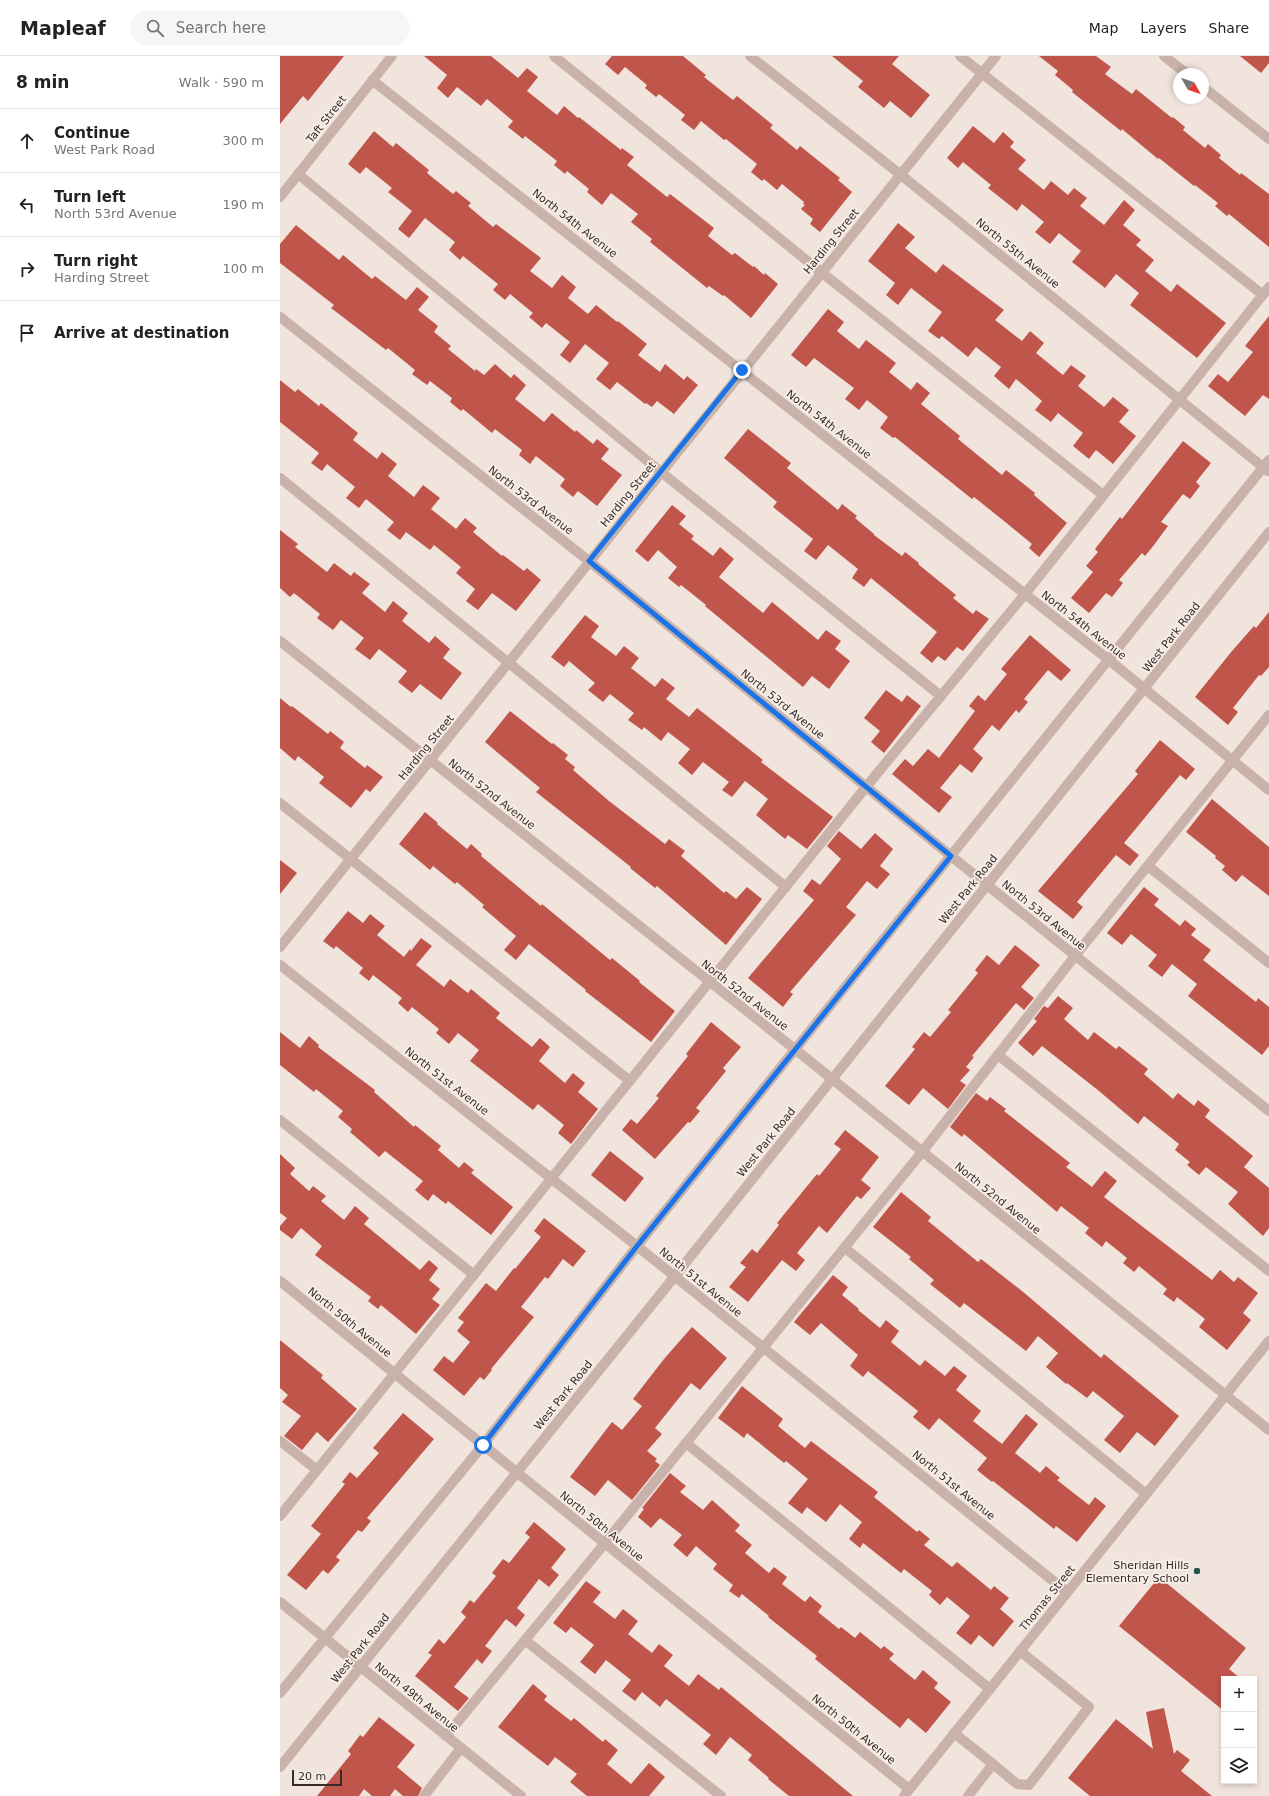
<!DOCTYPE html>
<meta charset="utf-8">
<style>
:root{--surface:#fff;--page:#f6f6f6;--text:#222;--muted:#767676;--line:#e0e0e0}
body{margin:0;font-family:"DejaVu Sans",sans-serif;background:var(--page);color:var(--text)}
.controls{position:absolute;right:12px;bottom:12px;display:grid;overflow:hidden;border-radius:0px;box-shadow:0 2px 6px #0003}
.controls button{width:36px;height:36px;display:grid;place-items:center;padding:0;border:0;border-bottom:1px solid var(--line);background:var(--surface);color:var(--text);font:20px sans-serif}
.compass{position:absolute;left:893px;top:12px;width:36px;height:36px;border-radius:50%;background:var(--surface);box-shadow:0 2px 6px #0003;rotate:130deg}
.scale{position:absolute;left:12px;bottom:10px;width:50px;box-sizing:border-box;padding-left:4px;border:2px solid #362b29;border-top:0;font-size:11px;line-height:14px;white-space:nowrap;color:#362b29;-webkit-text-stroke:3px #f9efe9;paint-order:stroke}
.stop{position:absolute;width:12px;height:12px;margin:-9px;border:3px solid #1a73e8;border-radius:50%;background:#fff}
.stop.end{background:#1a73e8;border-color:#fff;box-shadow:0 1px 4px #0008}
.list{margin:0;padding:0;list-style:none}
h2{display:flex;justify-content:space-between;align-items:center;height:52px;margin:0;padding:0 16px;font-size:17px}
h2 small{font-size:13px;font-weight:400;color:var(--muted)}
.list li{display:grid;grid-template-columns:26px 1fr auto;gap:12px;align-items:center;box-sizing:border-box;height:64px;padding:0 16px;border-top:1px solid var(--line)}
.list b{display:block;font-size:15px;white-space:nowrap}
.list p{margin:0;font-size:13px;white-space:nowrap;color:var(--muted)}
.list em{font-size:13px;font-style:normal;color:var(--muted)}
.icon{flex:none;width:22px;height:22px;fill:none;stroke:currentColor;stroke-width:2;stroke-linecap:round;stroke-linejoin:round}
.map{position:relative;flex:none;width:989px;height:1740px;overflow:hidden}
header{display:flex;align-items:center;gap:24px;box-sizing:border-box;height:56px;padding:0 20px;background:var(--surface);border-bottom:1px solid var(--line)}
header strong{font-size:19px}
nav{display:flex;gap:22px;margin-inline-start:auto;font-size:14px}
.search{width:280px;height:36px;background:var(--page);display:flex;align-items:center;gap:10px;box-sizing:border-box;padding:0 14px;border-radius:22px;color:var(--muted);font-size:15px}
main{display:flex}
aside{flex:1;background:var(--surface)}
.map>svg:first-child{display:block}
</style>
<header>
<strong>Mapleaf</strong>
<div class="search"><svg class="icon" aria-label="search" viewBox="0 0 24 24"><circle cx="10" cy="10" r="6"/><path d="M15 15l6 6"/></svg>Search here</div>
<nav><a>Map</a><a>Layers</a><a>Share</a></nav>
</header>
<main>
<aside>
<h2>8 min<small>Walk · 590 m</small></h2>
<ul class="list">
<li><svg class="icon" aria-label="ahead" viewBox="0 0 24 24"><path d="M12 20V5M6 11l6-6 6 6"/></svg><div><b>Continue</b><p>West Park Road</p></div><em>300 m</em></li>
<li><svg class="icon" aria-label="left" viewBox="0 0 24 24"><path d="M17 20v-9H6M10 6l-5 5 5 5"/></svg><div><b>Turn left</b><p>North 53rd Avenue</p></div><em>190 m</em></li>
<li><svg class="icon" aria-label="right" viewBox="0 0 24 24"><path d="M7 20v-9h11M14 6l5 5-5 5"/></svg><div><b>Turn right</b><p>Harding Street</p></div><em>100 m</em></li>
<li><svg class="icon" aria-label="arrive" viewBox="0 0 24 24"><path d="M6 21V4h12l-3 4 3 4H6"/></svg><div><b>Arrive at destination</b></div></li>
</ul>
</aside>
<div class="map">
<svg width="989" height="1740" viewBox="0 0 989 1740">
<rect width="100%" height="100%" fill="#f1e4dd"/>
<!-- building -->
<g fill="#c0554c">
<path d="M0,0H64L28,45L23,40L0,68Z"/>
<path d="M144,0H211L238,22L247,12L258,21L247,35L277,59L284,50L298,62L299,61L341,94L342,92L354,101L347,109L387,141L390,138L434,172L428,180L452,199L455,197L473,211L474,210L484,219L485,217L498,228L495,232L471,262L444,239L443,240L429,230L427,232L370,186L372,183L351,166L358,158L331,137L322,149L307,136L309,133L287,115L285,118L274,109L277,105L245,80L243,83L228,71L233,65L207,43L201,50L177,31L168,42L157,32L167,19Z"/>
<path d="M332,0H403L426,19L424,21L453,44L457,40L493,69L490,72L517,94L520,90L560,122L558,124L572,136L540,176L530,168L533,163L521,153L525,149L523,148L524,146L502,128L497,134L484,123L482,125L471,116L477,108L446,83L444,84L421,65L414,74L401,64L405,59L379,38L376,41L365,32L367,29L345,11L338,19L325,8Z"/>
<path d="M552,0H619L612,8L650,39L631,62L610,45L604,52L578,31L583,25Z"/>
<path d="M759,0H816L831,11L825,18L852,38L856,33L892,62L893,61L905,71L903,74L925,92L928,88L941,99L939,102L960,119L961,117L989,138V191L949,158L947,160L935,150L938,147L915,129L914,130L879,102L878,103L842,73L841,75L792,36L793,34L775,19L778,15Z"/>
<path d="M960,0H989V7L981,17Z"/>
<path d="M693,70L714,87L723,76L734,86L730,91L746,104L738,113L764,134L771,125L788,139L794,132L807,142L800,150L824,169L844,144L855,154L843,169L861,184L856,189L874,204L865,215L891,236L897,228L946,267L917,302L850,249L859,237L836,218L825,232L792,206L801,195L779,177L770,188L755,176L764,166L742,148L737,155L708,132L711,129L683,106L678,112L667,102Z"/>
<path d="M94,75L113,91L116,87L149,114L147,117L173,138L176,135L191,147L188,150L213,171L216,168L261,202L250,215L272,232L282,219L296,231L288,242L308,258L316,249L337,266L338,265L367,288L358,299L380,316L385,308L404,324L407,320L418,329L394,358L377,345L372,351L366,347L365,348L337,326L330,334L316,323L329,307L305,288L290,307L280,299L290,286L266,267L262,272L249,261L253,257L230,238L225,244L213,234L218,228L183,200L180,204L169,194L175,186L145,162L129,182L118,173L132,155L108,136L112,132L86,111L80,118L68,108Z"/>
<path d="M618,167L635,181L625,192L656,217L663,208L724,254L715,264L742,285L750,275L764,287L756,297L783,319L791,309L806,320L798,330L824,351L833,341L849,354L839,366L856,380L833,408L816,394L809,403L793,390L803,377L778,357L771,366L755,354L762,345L736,323L729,333L714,320L721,311L696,291L688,301L662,280L659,283L648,275L662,256L631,232L618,249L606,239L615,227L588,205Z"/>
<path d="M16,169L59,204L63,199L92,223L95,220L126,244L137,231L149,241L138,254L158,270L154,276L171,290L168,293L195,315L196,313L204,319L215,308L231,322L234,318L246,329L235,343L264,366L272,357L295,376L296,374L313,388L317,383L329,393L321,403L342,419L317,450L298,435L293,441L280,430L285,423L256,400L250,408L239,399L242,394L215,373L212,377L183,353L181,355L170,346L172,342L150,325L147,329L132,318L135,314L108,292L106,294L51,252L54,249L0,207V188Z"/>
<path d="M548,253L564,266L557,275L579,293L586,284L616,307L609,316L631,334L637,326L650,337L641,348L680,380L678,383L722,419L726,414L755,437L754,439L787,467L759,501L749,492L752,488L724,465L694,441L692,443L615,381L613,382L600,372L608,361L587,344L579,354L565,343L574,332L534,302L526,311L511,299Z"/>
<path d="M989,260V343L983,339L965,360L928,330L938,318L948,326L973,296L965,290Z"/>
<path d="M0,324L15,336L18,333L39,350L41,347L78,377L73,384L97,403L102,396L117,408L108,420L134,441L143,429L160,442L151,453L176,473L185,462L197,472L193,476L222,500L223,499L244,515L247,512L261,524L236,555L212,537L198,554L186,545L195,533L176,517L181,511L154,489L150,494L126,476L120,484L107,474L114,466L86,443L79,452L66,442L75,431L47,408L42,415L31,407L39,397L0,366Z"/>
<path d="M468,373L511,407L507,412L558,454L562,448L577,460L575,462L594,478V479L622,500L625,496L639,507L638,508L676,539L673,542L693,558L696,554L709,563L683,595L677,591L665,605L658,600L652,607L640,597L657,576L591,522L584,531L572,522L578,513L548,489L536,504L524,495L533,483L493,451L497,446L444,402Z"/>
<path d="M903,385L931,407L916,426L920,430L910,443L903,438L881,466L888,470L874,489L865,500L862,497L839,524L843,527L832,541L826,537L809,557L791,542L813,516L806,510L818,496L815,493L840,461L842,463Z"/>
<path d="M392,449L406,460L399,468L414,480L411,483L433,500L440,491L454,503L439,521L483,557L492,546L538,584L546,574L561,585L555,593L570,605L549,633L532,620L523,631L425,550L426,549L401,529L399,531L388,522L397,511L378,494L368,506L355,495Z"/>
<path d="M0,474L18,488L15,491L47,516L54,507L71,520L74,516L90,528L82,537L105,556L113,545L128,557L122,565L149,587L155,580L170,593L163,602L182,617L161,644L140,628L132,637L118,626L127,615L99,593L90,604L75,593L84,582L61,564L53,574L37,562L40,558L14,537L10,541L0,532Z"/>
<path d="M989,556V611L981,620L979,619L953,652L958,656L948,669L915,641L952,595L974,570L976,572Z"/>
<path d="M305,559L319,570L311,581L336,600L344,590L359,602L351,612L375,631L382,622L395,632L386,643L409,661L417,652L483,704L481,706L553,761L527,793L508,779L505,783L476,759L488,743L465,725L452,741L442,734L449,726L423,706L412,719L398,707L410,693L388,676L381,685L364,671L362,674L348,664L354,657L330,638L323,646L308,634L315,627L289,605L284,611L271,601Z"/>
<path d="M750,579L791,614L781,625L768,614L744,643L748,646L739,657L736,654L719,675L712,669L693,693L703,702L692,717L680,708L660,732L672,741L659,757L612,718L625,703L633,710L648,693L659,702L695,655L689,650L698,639L705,645L727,618L721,613Z"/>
<path d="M606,634L622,646L627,639L641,650L604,697L591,686L600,675L584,662Z"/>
<path d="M0,642L11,651L12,650L48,678L50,675L64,686L60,692L85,712L87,709L103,721L90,736L86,733L71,752L39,727L44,721L18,700L15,705L0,692Z"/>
<path d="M230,655L272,688L273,687L288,699L285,703L295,711L293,714L329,745L385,788L389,783L405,795L401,800L444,837L446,835L456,843L467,831L482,843L446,889L377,830L375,832L350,812L351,811L256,736L260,732L205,686Z"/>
<path d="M880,684L915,713L906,724L900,719L844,787L859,799L850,810L836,799L797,846L803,851L793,863L758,835L858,718L855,715Z"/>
<path d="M932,743L989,791V840L962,819L956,826L942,814L945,810L935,802L936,800L906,776Z"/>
<path d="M145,756L158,767L157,768L187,793L191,788L202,798L201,800L261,850L262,848L330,904L332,902L360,925L359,926L395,955L371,986L305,935L306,934L249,888L236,904L224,894L236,880L202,851L204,849L177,826L175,828L153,810L150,814L119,788Z"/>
<path d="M559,775L581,793L595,777L613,793L600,810L610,818L597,833L587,825L566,851L576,859L510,936L513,938L503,951L468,922L534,844L523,835L532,823L540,829L561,803L547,790Z"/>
<path d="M0,804L17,817L0,838Z"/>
<path d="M864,831L879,843L874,849L900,870L905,864L916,873L911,879L931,894L923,904L976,946L978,942L989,951V990L982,999L908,940L917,928L892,908L882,921L868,910L877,899L851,878L842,889L827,877Z"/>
<path d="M68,855L83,867L90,858L105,870L97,879L124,901L130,893L131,895L141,882L152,890L136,909L164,931L170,923L188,937L191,933L220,957L216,962L252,991L260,982L270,991L259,1005L285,1027L293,1017L305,1027L298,1036L318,1053L291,1088L278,1077L284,1069L258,1048L253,1054L190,1005L199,994L178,977L169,988L156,977L159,973L132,951L128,956L118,947L122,942L93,919L89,925L79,917L83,912L56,890L54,893L43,885Z"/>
<path d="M735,889L760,909L741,931L754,942L744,954L736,947L692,1000L694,1001L686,1011L690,1014L680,1025L686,1029L668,1053L643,1032L629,1049L605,1030L635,993L632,991L644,976L650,981L671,956L668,954L698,917L695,914L707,899L719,909Z"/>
<path d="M778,940L793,952L784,963L808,984L814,976L836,993L839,990L868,1013L864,1018L893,1043L898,1037L914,1050L918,1044L930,1054L925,1061L973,1100L964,1111L989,1132V1172L983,1180L948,1148L958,1136L926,1111L919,1119L907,1109L910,1106L895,1094L899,1088L864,1060L858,1068L819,1035L762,990L753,1000L738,987L757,965L754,963L764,950L768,952Z"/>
<path d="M431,966L461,991L443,1012L446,1015L416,1052L420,1055L410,1067L408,1066L375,1103L342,1074L351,1063L357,1068L379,1042L376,1040L408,1000L406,998Z"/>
<path d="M0,976L20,992L29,980L39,989L38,991L95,1034L94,1036L134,1071L135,1069L161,1090L158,1094L179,1112L184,1106L194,1114L191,1117L233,1151L211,1179L168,1145L166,1148L153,1138L148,1145L135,1134L143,1125L105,1095L99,1101L70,1076L72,1073L58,1061L63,1055L36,1033L34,1036L0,1009Z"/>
<path d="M696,1037L707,1045L710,1041L726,1053L724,1055L790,1107L786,1111L812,1131L825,1115L837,1125L824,1141L932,1224L940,1214L954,1226L958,1221L978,1237L963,1257L971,1264L947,1294L919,1271L925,1263L897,1241L894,1246L883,1238L887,1233L859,1210L854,1216L843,1207L847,1202L826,1185L822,1191L805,1177L809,1172L781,1150L777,1156L684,1078L682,1081L670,1071Z"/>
<path d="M565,1074L599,1101L581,1124L591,1132L581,1143L577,1140L547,1177L539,1170L517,1197L525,1204L516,1215L502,1204L468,1246L449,1231L466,1211L460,1207L472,1193L477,1197L499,1169L497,1167L537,1118L539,1120L561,1093L554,1088Z"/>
<path d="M330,1095L364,1122L345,1146L311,1119Z"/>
<path d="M0,1098L15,1112L10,1118L29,1135L33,1130L46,1140L41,1145L64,1164L75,1150L89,1162L84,1168L140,1214L149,1204L158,1212L149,1224L160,1233L152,1243L160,1249L136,1278L101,1249L98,1253L88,1245L91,1241L35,1199L42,1190L21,1172L12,1183L0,1174V1170L7,1162L0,1157Z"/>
<path d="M621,1136L651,1161L648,1165L698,1206L701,1203L742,1235L821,1302L824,1298L899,1360L875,1390L857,1376L840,1397L824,1384L844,1360L813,1335L807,1342L787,1327L786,1328L766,1311L778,1297L758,1280L746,1295L684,1247L680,1252L650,1228L654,1224L629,1203L631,1201L593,1171Z"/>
<path d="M264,1162L306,1195L293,1211L283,1203L268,1223L265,1221L241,1251L254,1261L211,1313L212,1314L204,1324L200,1321L184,1340L153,1314L164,1300L173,1307L190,1286L177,1275L184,1266L178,1262L206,1227L216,1235L234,1212L235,1213L261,1181L254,1175Z"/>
<path d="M553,1219L568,1231L562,1239L579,1253L578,1254L600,1272L606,1264L619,1275L611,1286L640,1310L645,1304L665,1320L674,1310L687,1320L676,1334L701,1355L693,1365L722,1388L746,1358L758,1368L735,1397L760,1417L766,1410L780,1422L777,1424L809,1449L815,1441L826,1450L797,1486L776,1470L774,1473L713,1425L712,1426L697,1414L707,1402L659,1362L649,1374L633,1361L638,1355L588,1315L583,1321L570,1310L578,1299L541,1267L530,1279L514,1266Z"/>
<path d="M412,1271L447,1302L420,1334L411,1327L375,1372L382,1378L367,1395L377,1403L375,1405L380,1409L352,1444L328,1424L315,1440L290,1421L332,1366L342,1374L362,1350L353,1343L384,1303Z"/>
<path d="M0,1284L43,1319L41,1322L77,1353L48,1386L37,1376L22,1394L4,1380L21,1360L2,1346L8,1339L0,1332Z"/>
<path d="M462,1330L503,1363L498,1370L525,1392L531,1385L598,1436L594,1441L637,1476L639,1474L650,1483L644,1489L672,1511L677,1506L711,1534L714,1530L729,1542L720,1553L734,1565L713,1591L699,1579L691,1589L676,1577L690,1560L667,1541L660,1549L649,1539L652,1535L624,1513L621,1517L583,1487L580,1492L569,1483L582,1466L560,1448L546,1466L527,1451L522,1458L508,1447L528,1423L506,1405L504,1407L467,1377L464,1382L438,1362Z"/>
<path d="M123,1357L154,1383L87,1462L91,1465L82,1476L78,1474L56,1501L60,1504L48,1518L43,1514L26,1534L7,1519L41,1478L31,1470L65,1428L62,1426L70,1416L77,1422L99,1397L93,1392Z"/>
<path d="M390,1417L406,1430L400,1436L423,1454L432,1444L460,1469L455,1475L472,1489L465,1497L489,1517L494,1511L507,1521L502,1528L525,1546L530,1540L542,1550L538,1556L559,1573L561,1571L575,1582L580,1576L601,1593L604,1590L614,1598L609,1603L635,1624L643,1614L658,1627L654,1632L671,1646L646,1677L628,1662L620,1672L535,1603L537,1600L488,1561L489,1560L462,1538L459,1542L449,1535L453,1529L433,1513L437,1508L416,1490L407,1501L393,1489L402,1479L380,1462L371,1472L358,1461L364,1453L362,1452Z"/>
<path d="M254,1466L286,1493L271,1512L279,1519L269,1531L259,1523L237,1552L245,1559L236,1571L226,1563L205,1590L212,1595L202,1608L197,1603L174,1631L189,1642L178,1655L135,1620L152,1599L148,1597L159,1583L164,1588L186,1561L181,1556L190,1544L194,1547L216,1520L212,1517L223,1503L229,1507L250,1481L245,1477Z"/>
<path d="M879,1521L966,1592L949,1613L961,1623H944V1655L839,1570Z"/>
<path d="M306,1525L321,1536L313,1546L335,1563L343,1553L358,1565L348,1578L372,1597L379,1588L393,1599L384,1610L409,1630L418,1618L439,1634L441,1631L573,1740H509L488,1723L489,1722L468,1704L472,1699L450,1681L436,1699L423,1688L431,1679L386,1643L380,1651L362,1636L355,1645L342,1635L351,1624L326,1604L315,1618L300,1606L314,1589L291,1571L286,1577L273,1567Z"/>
<path d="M253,1628L267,1640L264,1644L291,1665L294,1662L323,1686L325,1683L338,1694L327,1708L351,1728L369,1707L385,1721L369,1740H307L290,1726L297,1718L275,1701L268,1710L218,1671Z"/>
<path d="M884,1652L894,1698L897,1694L910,1704L901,1715L932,1740H810L788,1722L836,1663L873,1693L866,1656Z"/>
<path d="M99,1661L135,1689L117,1711L142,1732L138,1740H123L115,1733L110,1740H92L84,1733L79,1740H37L71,1698L68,1695L80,1679L83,1681Z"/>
</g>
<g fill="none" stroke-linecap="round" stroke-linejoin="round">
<!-- minor -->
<g stroke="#c8b2a9" stroke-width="10">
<path d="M274,0L541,216L823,439"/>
<path d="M470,0L621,119L988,415"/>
<path d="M680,0L983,239"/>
<path d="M884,0L907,18"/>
<path d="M92,24L829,604L989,734"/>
<path d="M923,31L989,83"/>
<path d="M18,118L381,416L661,640"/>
<path d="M0,141L112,0"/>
<path d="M0,261L309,505L671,800L989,1055"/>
<path d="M0,422L506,831"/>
<path d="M0,585L516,994L989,1374"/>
<path d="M0,747L350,1025"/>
<path d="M868,810L989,907"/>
<path d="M0,891L716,0"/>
<path d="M0,909L357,1190L787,1536"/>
<path d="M718,999L989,1215"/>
<path d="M0,1064L194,1219"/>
<path d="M565,1192L866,1438"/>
<path d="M0,1225L629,1733"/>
<path d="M0,1385L37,1414"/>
<path d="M406,1387L710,1633"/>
<path d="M0,1460L586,731L745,538L989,231"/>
<path d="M0,1546L241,1740"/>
<path d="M245,1584L441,1740"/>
<path d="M0,1637L203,1389L357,1190L989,404"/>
<path d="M674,1677L713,1708L688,1740"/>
<path d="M166,1680L325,1487L642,1096L795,900L989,659"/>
<path d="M713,1708L737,1728L749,1729L809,1651L740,1595"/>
<path d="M0,1711L395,1220L989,476"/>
<path d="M144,1740L181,1692"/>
<path d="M624,1740L989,1285"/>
</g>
</g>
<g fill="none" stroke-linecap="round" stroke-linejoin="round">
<!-- route -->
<path stroke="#1a73e8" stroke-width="5" d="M203,1389L357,1190L671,800L309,505L462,314"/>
</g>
<!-- markers -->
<circle fill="#205550" stroke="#f9efe9" stroke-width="1.5" cx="917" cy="1515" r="4"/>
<g text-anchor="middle" stroke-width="3.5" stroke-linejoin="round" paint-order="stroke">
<!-- street labels -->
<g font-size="11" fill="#362b29" stroke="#f9efe9">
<text transform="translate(46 63) rotate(-52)" y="4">Taft Street</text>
<text transform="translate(295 167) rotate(38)" y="4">North 54th Avenue</text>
<text transform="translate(551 185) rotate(-51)" y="4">Harding Street</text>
<text transform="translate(738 197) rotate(39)" y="4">North 55th Avenue</text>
<text transform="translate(549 368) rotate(38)" y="4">North 54th Avenue</text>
<text transform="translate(348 438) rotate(-51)" y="4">Harding Street</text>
<text transform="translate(251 444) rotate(38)" y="4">North 53rd Avenue</text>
<text transform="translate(804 569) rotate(38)" y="4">North 54th Avenue</text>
<text transform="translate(891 581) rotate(-52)" y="4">West Park Road</text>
<text transform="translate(503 648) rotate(39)" y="4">North 53rd Avenue</text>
<text transform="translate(146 691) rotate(-51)" y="4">Harding Street</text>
<text transform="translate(212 738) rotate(38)" y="4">North 52nd Avenue</text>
<text transform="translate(688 833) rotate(-51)" y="4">West Park Road</text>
<text transform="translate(764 859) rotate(39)" y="4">North 53rd Avenue</text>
<text transform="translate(465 939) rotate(38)" y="4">North 52nd Avenue</text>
<text transform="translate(167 1025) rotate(38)" y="4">North 51st Avenue</text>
<text transform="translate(486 1086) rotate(-51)" y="4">West Park Road</text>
<text transform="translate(718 1142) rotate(39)" y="4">North 52nd Avenue</text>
<text transform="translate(421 1226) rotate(39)" y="4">North 51st Avenue</text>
<text transform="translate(70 1266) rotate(39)" y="4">North 50th Avenue</text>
<text transform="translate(283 1339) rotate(-51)" y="4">West Park Road</text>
<text transform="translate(674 1429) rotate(39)" y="4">North 51st Avenue</text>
<text transform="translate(322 1470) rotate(39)" y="4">North 50th Avenue</text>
<text transform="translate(767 1542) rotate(-51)" y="4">Thomas Street</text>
<text transform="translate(80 1592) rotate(-51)" y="4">West Park Road</text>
<text transform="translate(137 1641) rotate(39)" y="4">North 49th Avenue</text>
<text transform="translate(574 1673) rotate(39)" y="4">North 50th Avenue</text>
</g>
<!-- poi labels -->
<g font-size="11" fill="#362b29" stroke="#f9efe9" text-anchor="end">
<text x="909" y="1513">Sheridan Hills<tspan x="909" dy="13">Elementary School</tspan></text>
</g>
</g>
</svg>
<div class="controls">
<button>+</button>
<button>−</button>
<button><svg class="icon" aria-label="layers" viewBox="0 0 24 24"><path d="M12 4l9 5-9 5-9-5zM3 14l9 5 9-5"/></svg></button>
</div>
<svg class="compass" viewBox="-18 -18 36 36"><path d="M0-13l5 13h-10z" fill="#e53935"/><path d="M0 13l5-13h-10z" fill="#767676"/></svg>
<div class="scale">20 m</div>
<div class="stop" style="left:203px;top:1389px"></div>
<div class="stop end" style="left:462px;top:314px"></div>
</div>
</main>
